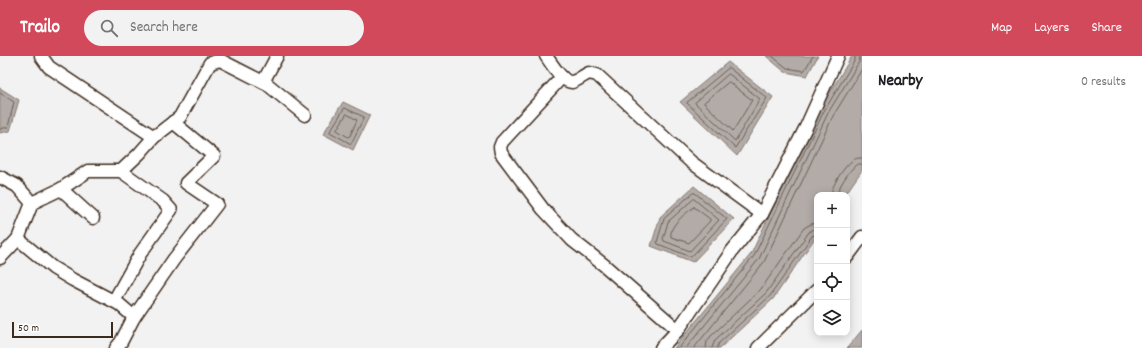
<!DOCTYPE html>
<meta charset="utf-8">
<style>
:root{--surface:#fff;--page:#f2f2f2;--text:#202124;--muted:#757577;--line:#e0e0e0;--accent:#d1495b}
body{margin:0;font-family:Dekko,sans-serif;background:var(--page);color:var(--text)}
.controls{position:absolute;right:12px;bottom:12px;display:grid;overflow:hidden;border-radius:8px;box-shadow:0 2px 10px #0003}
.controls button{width:36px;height:36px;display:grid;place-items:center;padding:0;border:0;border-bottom:1px solid var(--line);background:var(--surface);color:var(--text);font:20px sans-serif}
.scale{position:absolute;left:12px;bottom:10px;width:101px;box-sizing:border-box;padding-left:4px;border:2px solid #3b2a1e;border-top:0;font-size:11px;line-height:14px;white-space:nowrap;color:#3b2a1e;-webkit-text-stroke:3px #fff;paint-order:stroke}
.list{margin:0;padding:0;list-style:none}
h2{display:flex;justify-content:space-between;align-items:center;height:52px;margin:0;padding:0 16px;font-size:17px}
h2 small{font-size:13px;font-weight:400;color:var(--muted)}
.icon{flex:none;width:22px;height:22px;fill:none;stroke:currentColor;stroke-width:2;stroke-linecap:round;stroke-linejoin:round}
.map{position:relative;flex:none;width:862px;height:292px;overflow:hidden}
header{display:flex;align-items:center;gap:24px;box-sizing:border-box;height:56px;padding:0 20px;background:var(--accent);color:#fff}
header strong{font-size:19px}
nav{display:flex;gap:22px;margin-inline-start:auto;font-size:14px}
.search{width:280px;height:36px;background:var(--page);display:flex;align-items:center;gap:10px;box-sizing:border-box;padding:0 14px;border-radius:22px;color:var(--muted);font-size:15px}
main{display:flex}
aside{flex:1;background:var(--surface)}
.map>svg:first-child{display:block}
</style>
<header>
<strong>Trailo</strong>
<div class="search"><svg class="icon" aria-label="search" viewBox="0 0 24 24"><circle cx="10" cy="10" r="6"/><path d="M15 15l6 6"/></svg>Search here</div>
<nav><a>Map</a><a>Layers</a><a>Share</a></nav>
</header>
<main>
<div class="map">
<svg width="862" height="292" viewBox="0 0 862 292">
<rect width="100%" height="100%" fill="#f3f2f2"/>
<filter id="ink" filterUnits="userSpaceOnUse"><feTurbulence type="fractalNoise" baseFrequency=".025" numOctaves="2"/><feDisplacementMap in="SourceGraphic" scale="8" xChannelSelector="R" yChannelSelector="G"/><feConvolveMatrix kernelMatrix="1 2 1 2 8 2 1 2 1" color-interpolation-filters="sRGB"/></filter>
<g filter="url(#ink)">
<!-- water -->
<g fill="#b2aba7" stroke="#827770">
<path d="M766,0H818L807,20L785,16Z"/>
<path d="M852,0H862V114L860,117L845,139H817V179L773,243L720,292H674L751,198L820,53Z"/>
<path d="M728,6L773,41L737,100L680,46Z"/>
<path d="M0,32L19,44L10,75L0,77Z"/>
<path d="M343,46L370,59L353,94L323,78Z"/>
<path d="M694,130L734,163L693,206L651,190L660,161Z"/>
<path d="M862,274V292H847Z"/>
</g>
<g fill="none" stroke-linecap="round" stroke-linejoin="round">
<!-- shore -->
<g stroke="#6b5e55" stroke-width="1">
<path d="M772,0L787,12L804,15L813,0"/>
<path d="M729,12L767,42L735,92L687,47Z"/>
<path d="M729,18L760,43L735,85L695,47Z"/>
<path d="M729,26L752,44L733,75L704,47Z"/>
<path d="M0,37L14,46L8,71L0,73"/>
<path d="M345,52L364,61L351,88L330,76Z"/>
<path d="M347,58L357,64L350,80L348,81L337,74Z"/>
<path d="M693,137H695L727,163L691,201L658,188L657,186L664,163Z"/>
<path d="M831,139C831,130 845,109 853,104C856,102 859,102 862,102"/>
<path d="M837,139C837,133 850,113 856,109C858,108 859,108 862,108"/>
<path d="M694,143L719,164L690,195L664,185L663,183L668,166Z"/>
<path d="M694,151L710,163V165L689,187L671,181C669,169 685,158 694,151Z"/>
<path d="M679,292L754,200L824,55L855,4V0"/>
<path d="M686,292L759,203L828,57L859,6L860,0"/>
<path d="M694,292L764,206L833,60L862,13"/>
<path d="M706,292L707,285L711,280L761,233L804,172L811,168L817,167"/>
<path d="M712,292L715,284L766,237L809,176L813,173H817"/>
<path d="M717,292L719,287L770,240L812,180L817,178"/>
</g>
<defs>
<g id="street">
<path d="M41,0L49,11L154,81L180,61L210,7L220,4L267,28L305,59"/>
<path d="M546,0C551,7 563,27 572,26C577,25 584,19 589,17L597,19L691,106L762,158"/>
<path d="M562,21L502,86L500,91L501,97L543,153L572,184L604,209L678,274"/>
<path d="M263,26L277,0"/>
<path d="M0,121L17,130L32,147L18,183"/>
<path d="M61,133L93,162"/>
<path d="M32,147L61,133L88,115H121L139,98L154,81"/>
<path d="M847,201L862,181"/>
<path d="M0,202L18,183L53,212L73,224L119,248L134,261L121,286L116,292"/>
<path d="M114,245L140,198L171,154L163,145L121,115"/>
<path d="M134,261L174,203L217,148L186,127L214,100L173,66"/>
<path d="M661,292L678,274L732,195L762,158L806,71L838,0"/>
<path d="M758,292L817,234"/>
</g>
</defs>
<!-- street casing -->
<use href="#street" stroke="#3b2a1e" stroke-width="15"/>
<!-- street -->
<use href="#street" stroke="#fff" stroke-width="12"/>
</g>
</g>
</svg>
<div class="controls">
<button>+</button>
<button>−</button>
<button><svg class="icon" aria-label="locate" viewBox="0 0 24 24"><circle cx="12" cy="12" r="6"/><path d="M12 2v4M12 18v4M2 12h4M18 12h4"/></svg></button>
<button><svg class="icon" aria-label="layers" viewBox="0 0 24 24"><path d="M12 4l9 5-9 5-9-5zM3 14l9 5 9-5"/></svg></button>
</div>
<div class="scale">50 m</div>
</div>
<aside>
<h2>Nearby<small>0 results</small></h2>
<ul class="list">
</ul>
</aside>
</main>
